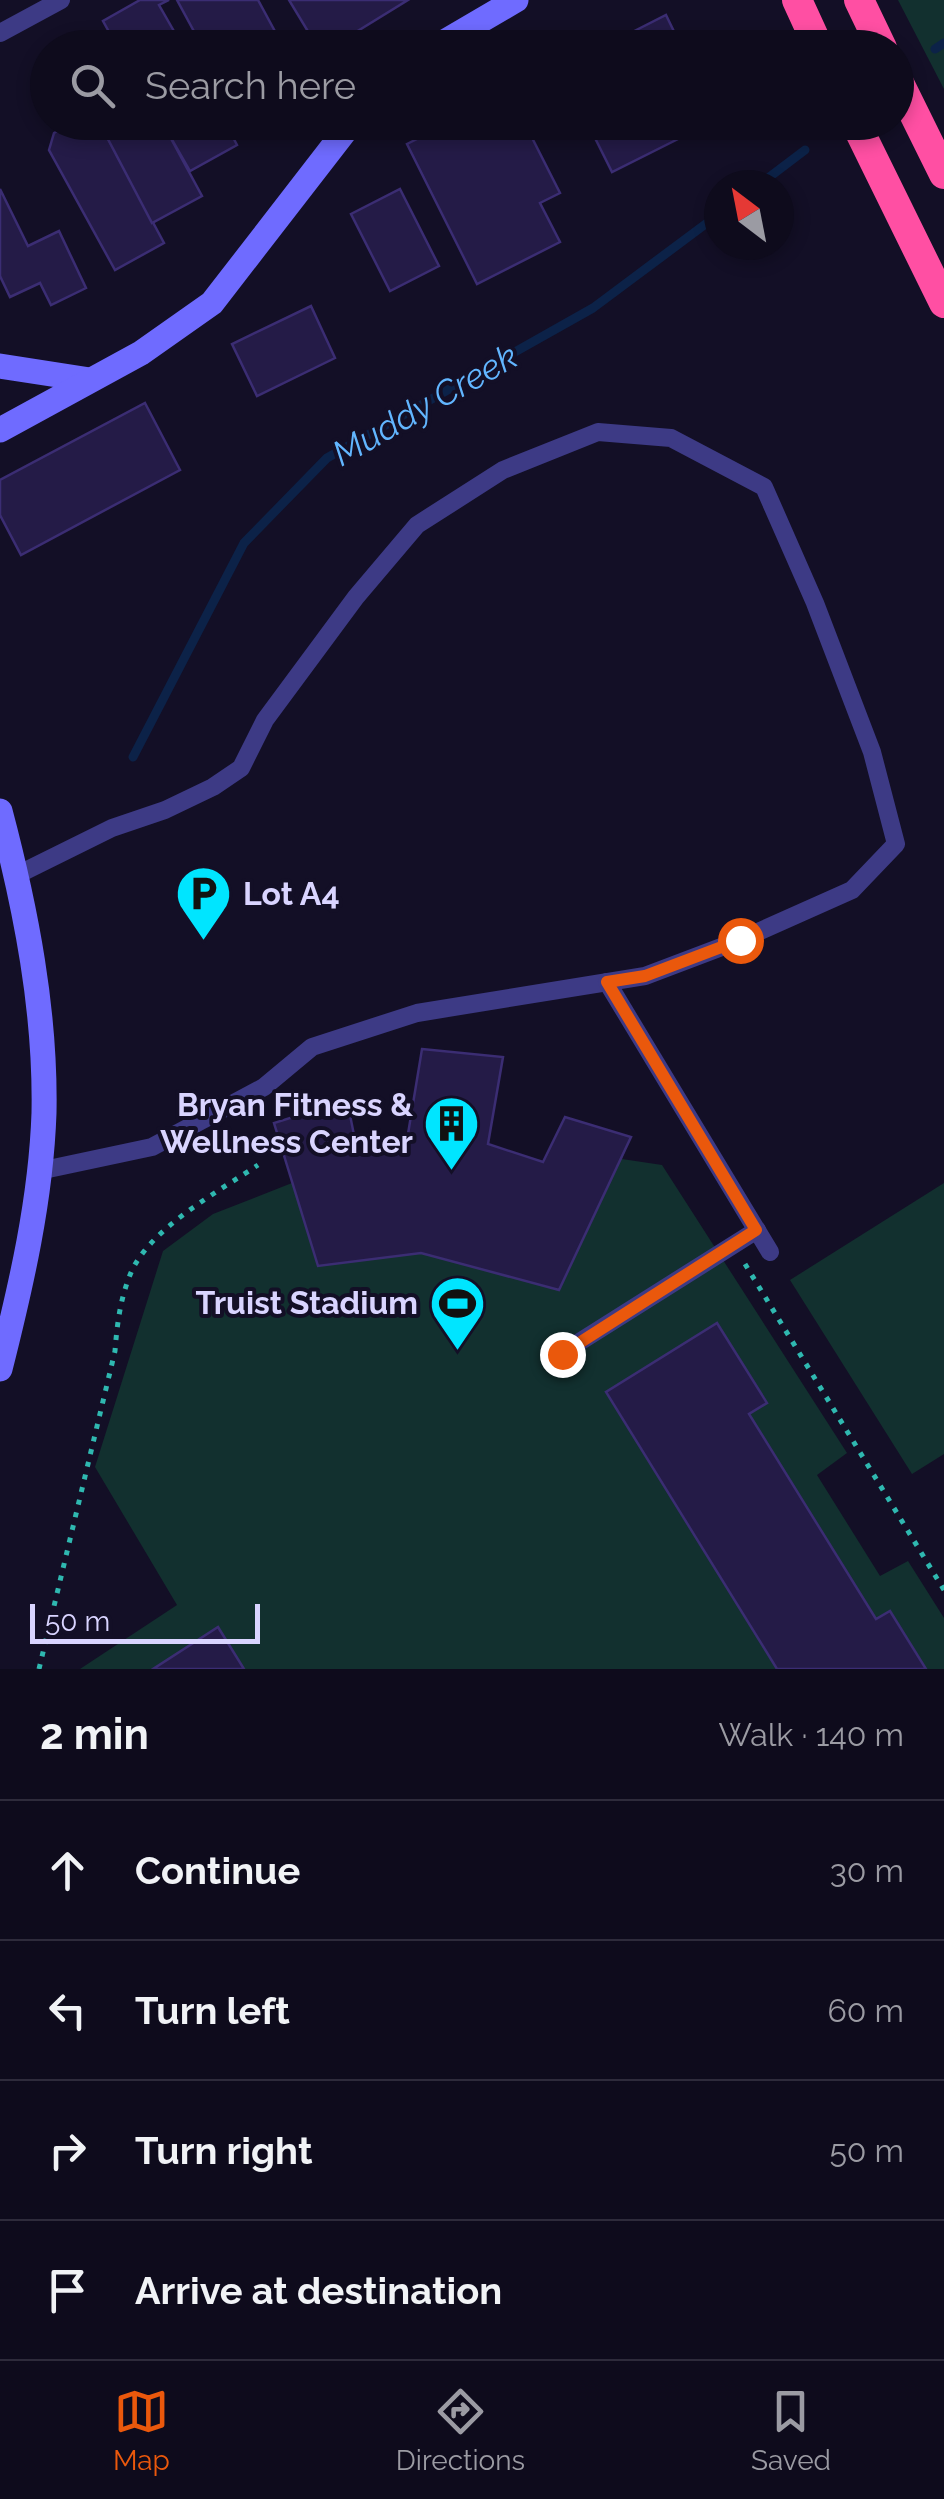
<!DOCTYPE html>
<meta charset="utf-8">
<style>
:root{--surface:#0e0b1c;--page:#1c1929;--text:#f1f3f6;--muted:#9b9ba3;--line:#2e2b3b;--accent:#ea580c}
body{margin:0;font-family:Raleway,sans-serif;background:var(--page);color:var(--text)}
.compass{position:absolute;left:704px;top:170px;width:90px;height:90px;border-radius:50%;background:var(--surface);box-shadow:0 5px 15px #0003;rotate:328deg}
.scale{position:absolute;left:30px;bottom:25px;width:230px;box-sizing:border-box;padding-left:10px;border:5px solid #d9d4ff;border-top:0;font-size:28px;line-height:35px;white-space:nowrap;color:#d9d4ff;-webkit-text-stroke:8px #130f26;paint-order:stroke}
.stop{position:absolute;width:30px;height:30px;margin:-22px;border:8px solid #ea580c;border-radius:50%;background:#fff}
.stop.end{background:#ea580c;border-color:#fff;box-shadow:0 2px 10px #0008}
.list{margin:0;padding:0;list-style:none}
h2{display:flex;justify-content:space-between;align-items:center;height:130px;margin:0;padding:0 40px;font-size:42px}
h2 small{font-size:32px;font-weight:400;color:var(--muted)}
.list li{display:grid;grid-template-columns:65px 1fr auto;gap:30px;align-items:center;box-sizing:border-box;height:140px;padding:0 40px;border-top:2px solid var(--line)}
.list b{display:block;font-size:38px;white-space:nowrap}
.list em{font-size:32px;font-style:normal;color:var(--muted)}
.icon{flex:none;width:55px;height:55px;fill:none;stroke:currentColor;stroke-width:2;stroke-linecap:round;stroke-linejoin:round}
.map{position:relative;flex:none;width:944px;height:1669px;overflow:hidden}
.search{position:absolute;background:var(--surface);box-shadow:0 5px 15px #0003;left:30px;right:30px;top:30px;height:110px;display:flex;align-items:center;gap:25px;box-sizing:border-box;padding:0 35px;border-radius:55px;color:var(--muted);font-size:38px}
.sheet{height:690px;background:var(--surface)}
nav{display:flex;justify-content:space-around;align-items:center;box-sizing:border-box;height:140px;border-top:2px solid var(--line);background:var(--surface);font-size:28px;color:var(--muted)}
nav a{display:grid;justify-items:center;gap:5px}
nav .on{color:var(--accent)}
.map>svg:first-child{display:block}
</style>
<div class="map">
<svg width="944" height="1669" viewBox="0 0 944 1669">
<rect width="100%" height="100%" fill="#130f26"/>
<!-- green -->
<g fill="#12302f">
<path d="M898,0H944V89Z"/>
<path d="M422,1049L503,1057L488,1144L543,1162L631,1137L622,1159L662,1165L847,1453L817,1475L880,1576L908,1561L944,1618V1669H80L177,1605L95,1467L163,1251L213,1214L292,1183L274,1123L347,1100L356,1145L407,1140Z"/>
<path d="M944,1183V1454L912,1474L790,1280Z"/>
</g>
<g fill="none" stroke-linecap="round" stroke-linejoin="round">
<!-- stream -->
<g stroke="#0c2248" stroke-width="9">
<path d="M935,49L944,43"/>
<path d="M759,185L805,150"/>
<path d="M133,757L244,543L327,458L593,308L719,214"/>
</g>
</g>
<!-- building -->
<g fill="#241b47" stroke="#3b2d73" stroke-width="2.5">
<path d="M140,0H169L159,5L175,33L149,48H118L103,21Z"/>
<path d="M177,0H258L284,48H203Z"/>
<path d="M289,0H408L330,48H318Z"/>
<path d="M666,15L682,48H601Z"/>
<path d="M74,122H99L164,243L115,270L49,150L54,133Z"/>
<path d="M99,122H162L202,196L152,223Z"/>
<path d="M162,122H225L237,145L190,171Z"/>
<path d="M451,122H524L560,193L540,203L560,242L477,284L407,144Z"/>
<path d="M587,122H712L612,172Z"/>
<path d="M0,189L28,246L59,231L86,288L51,305L40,283L10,297L0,276Z"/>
<path d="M400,189L439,266L390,291L351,214Z"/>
<path d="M311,306L335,358L257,396L232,344Z"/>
<path d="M145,403L180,470L21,555L0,515V480Z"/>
<path d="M422,1049L503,1057L488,1144L543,1162L565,1117L631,1137L559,1290L421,1253L318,1266L274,1123L347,1100L356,1145L407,1140Z"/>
<path d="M717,1323L767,1403L749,1414L876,1619L890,1611L926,1669H777L606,1392Z"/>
<path d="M218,1627L244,1669H153Z"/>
</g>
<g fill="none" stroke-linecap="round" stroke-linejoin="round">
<!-- path -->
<g stroke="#2fb8b0" stroke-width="5" stroke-dasharray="5 8" stroke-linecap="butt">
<path d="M745,1264L944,1590"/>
<path d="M39,1669L115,1351C117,1325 120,1300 130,1275C148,1229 218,1192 258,1165"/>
</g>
<!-- lane -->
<g stroke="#3d3a85" stroke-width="18">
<path d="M0,33L61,0"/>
<path d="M17,875L112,828L165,810L213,787L241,768L265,720L356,597L417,525L503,470L598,432L671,438L764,487L815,603L872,752L896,844L852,890L740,940L645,976L417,1013L312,1047L264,1087L152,1147L39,1171"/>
<path d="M607,982L770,1252"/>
<path d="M562,1353L757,1230"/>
</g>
<!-- secondary -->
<g stroke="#6f6bff" stroke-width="25">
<path d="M434,48L516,0"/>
<path d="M0,366L90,380"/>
<path d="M0,430L141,353L212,303L352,122"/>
<path d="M0,811C26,909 46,1012 44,1113C41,1200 21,1286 0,1369"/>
</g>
<!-- highway -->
<g stroke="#ff4fa3" stroke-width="30">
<path d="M797,0L819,48"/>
<path d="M859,0L882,48"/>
<path d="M896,77L944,174"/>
<path d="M855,122L944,303"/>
</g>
</g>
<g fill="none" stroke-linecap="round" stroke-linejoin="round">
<!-- route -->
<path stroke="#ea580c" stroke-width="12" d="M562,1354L756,1230L607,982L645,976L740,940"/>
</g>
<!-- icons -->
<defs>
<symbol id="parking-pin" viewBox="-11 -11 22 30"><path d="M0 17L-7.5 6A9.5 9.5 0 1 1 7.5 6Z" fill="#00e5ff" stroke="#130f26"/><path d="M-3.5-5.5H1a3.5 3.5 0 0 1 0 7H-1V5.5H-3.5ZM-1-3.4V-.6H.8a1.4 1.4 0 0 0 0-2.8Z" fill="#111"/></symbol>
<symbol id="building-pin" viewBox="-11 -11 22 30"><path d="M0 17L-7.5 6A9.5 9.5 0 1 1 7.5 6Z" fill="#00e5ff" stroke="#130f26"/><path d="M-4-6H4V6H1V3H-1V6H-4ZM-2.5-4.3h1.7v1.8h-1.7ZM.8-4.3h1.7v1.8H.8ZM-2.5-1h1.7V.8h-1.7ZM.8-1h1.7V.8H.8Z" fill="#111"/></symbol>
<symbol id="stadium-pin" viewBox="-11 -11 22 30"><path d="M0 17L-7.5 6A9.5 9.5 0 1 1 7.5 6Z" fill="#00e5ff" stroke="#130f26"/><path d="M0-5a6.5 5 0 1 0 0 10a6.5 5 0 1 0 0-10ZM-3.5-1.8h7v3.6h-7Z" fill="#111"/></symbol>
</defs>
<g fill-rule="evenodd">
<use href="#parking-pin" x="172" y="862" width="63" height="86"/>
<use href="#building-pin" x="420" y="1092" width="63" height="86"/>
<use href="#stadium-pin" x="426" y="1272" width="63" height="86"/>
</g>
<g text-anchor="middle" stroke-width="8" stroke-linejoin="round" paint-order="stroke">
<!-- poi labels -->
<g font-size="32" font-weight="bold" fill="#d9d4ff" stroke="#130f26" text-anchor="end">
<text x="243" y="905" text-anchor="start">Lot A4</text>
<text x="413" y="1116">Bryan Fitness &amp;<tspan x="413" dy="37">Wellness Center</tspan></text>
<text x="418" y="1314">Truist Stadium</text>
</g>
<!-- water labels -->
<g font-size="35" font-style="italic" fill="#62b6ff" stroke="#130f26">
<text transform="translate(425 405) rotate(-30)" y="12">Muddy Creek</text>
</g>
</g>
</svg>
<svg class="compass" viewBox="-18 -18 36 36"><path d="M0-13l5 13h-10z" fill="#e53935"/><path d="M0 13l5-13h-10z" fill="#9b9ba3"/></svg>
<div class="scale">50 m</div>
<div class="stop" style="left:740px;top:940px"></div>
<div class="stop end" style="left:562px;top:1354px"></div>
<div class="search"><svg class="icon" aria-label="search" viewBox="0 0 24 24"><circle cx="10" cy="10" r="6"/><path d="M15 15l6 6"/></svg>Search here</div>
</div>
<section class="sheet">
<h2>2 min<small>Walk · 140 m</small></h2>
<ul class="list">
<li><svg class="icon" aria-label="ahead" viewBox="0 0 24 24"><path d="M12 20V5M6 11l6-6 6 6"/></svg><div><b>Continue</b></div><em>30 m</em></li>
<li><svg class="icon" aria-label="left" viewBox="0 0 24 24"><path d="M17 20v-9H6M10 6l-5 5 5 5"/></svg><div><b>Turn left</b></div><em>60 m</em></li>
<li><svg class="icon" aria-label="right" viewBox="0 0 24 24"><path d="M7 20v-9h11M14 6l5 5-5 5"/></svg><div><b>Turn right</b></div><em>50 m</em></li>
<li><svg class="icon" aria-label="arrive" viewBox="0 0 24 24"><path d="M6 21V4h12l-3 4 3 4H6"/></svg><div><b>Arrive at destination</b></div></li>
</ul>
</section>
<nav>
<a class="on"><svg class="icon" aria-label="map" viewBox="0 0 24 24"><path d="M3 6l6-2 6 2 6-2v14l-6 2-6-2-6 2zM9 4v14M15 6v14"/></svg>Map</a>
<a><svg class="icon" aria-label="directions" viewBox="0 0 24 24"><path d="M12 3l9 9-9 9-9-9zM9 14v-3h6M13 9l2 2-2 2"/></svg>Directions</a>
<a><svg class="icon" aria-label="saved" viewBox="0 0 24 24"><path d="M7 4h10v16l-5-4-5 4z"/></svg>Saved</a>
</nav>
